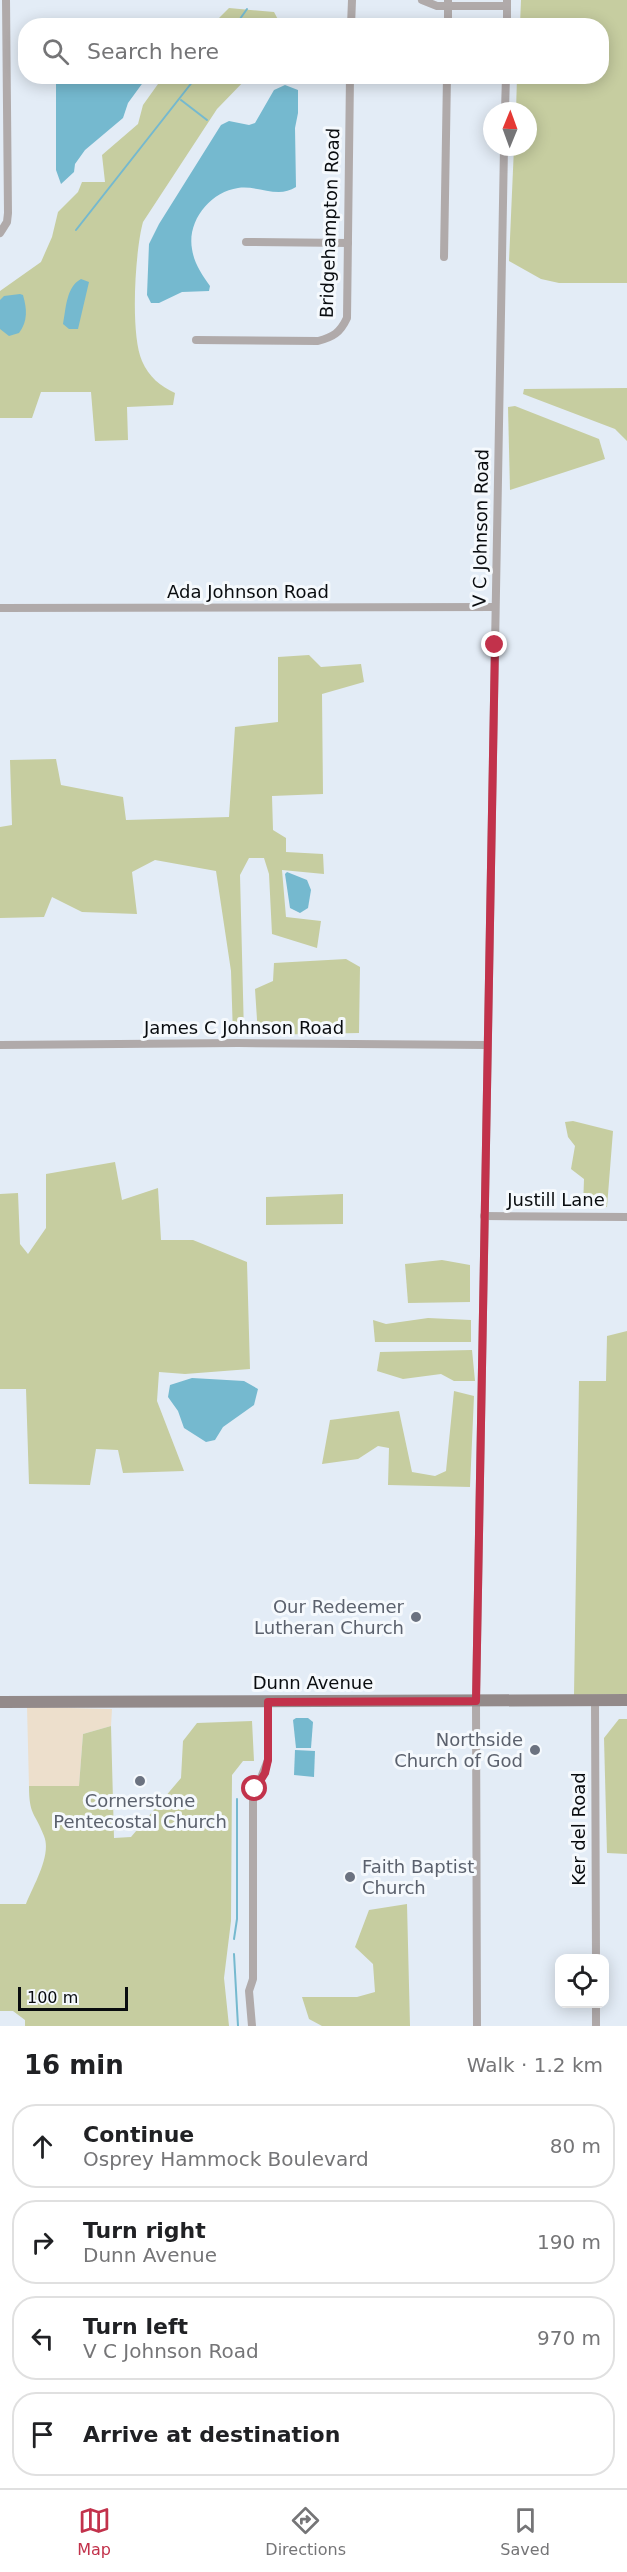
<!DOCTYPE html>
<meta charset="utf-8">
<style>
:root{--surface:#fff;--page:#f2f2f2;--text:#202124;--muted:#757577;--line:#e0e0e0;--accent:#c2324b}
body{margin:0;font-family:"DejaVu Sans",sans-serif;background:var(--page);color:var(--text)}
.controls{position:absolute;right:18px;bottom:18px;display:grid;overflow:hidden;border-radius:12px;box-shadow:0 3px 15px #0003}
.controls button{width:54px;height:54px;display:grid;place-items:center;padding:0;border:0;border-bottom:2px solid var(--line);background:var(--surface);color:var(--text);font:30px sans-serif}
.compass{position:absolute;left:483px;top:102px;width:54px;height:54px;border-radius:50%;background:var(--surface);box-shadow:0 3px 15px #0003;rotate:1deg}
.scale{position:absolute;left:18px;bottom:15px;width:110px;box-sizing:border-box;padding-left:6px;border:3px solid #090c0f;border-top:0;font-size:16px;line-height:21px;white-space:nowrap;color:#090c0f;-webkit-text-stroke:4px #f5f9fd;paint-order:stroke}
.stop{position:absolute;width:18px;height:18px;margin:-14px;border:4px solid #c2324b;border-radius:50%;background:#fff}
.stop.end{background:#c2324b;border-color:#fff;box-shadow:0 2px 6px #0008}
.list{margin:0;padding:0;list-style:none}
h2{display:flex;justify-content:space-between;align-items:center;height:78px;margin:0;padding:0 24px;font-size:26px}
h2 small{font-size:20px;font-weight:400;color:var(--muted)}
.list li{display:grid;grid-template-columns:39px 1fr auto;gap:18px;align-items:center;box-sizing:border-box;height:84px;margin:0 12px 12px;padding:0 12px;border:2px solid var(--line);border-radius:24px}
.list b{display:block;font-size:22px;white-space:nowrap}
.list p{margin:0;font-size:20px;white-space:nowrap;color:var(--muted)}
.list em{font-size:20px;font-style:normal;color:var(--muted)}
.icon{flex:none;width:33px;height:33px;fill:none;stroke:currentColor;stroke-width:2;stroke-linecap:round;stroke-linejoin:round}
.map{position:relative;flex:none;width:627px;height:2026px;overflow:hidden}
.search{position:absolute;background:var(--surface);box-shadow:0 3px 15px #0003;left:18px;right:18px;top:18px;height:66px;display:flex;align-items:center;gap:15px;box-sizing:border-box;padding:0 21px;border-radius:24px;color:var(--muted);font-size:22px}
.sheet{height:462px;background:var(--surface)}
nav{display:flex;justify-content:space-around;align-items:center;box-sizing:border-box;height:84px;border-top:2px solid var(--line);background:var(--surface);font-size:16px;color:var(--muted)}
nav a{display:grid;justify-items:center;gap:3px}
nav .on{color:var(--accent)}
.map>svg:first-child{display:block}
</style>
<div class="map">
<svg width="627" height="2026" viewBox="0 0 627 2026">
<rect width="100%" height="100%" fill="#e3ecf6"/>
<!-- commercial -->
<path fill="#eddfcc" d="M27,1707L112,1709L111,1726L83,1734L79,1786H29Z"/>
<!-- green -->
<g fill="#c6cda0">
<path d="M521,0H627V283H559L541,279L509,261L514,147H528V111H516L517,77L602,76V26L520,25Z"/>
<path d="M229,8L274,12L281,25H212Z"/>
<path d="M167,77H248L217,109L143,222C135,251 130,334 142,361C149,377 160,386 175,393L173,405L127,407L128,440L95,441L91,392H41L32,418H0V291L41,262L52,237L58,212L78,192L82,182H105L102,155L138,124L143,105L158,84Z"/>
<path d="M627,388V441L615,429L523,394L524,389Z"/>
<path d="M515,406L599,439L605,459L510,490L508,407Z"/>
<path d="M309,655L321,667L361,664L364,682L322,694L323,794L272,796L273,830L286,838V852L323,854L324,874L282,870L286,917L321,921L317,948L272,934L269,874L264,858H249L240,875L244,1034L233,1036L231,971L216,871L155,860L132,872L137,914L82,912L52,897L44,917L0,918V827L12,825L10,760L56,759L61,785L123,797L126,820L229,817L235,727L278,722V657Z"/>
<path d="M346,959L360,967L359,1033L258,1035L255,989L273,981L274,963Z"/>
<path d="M573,1121L613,1131L607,1207L583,1208L584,1179L571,1169L575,1146L568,1137L565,1122Z"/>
<path d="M115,1162L122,1200L158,1188L161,1240H193L247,1262L250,1369L185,1374L159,1372L157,1401L184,1471L123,1473L118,1450L96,1449L90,1485L29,1484L26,1389H0V1194L18,1193L20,1244L28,1254L46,1228V1174Z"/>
<path d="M343,1194V1224L266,1225V1197Z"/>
<path d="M442,1260L470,1265V1302L408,1303L405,1264Z"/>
<path d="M428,1318L471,1320V1342H375L373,1320L386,1324Z"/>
<path d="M627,1331V1694L574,1695L579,1381H606L607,1336Z"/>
<path d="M472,1350L475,1381H454L441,1374L403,1379L377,1371L380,1352Z"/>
<path d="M454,1391L474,1396L470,1487L388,1485L389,1448L378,1446L358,1459L322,1464L330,1420L399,1411L412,1472L435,1476L446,1471Z"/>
<path d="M619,1719H627V1854L607,1853L604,1738Z"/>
<path d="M252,1721L254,1761H243L232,1775L231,1921L224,1978L229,2026H25V2020L13,2011H0V1904H26C33,1886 52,1855 44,1836C35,1812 29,1816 29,1786H79L83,1734L111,1726L114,1838L131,1837L181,1778L183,1741L197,1723Z"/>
<path d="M407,1904L410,2026H322L309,2019L302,1997H357L375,1992L373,1964L355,1947L369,1910Z"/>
</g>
<!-- water -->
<g fill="#75b9cf">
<path d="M56,77H147L128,103L123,118L85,150L75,164L74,172L61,184L56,170Z"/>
<path d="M285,85L298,90V113L295,128L296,187C278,199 258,185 238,188C210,192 187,221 192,249C194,263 202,275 210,286L209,291L182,292L159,303H151L147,295L149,244L159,224L221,125L229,121L249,125L255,123L274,90Z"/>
<path d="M81,279L89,282L78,329H69L63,324C66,309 66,287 81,279Z"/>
<path d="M20,294L23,295C27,309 28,321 19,333L9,336L0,329V300L4,296Z"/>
<path d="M287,872L307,880L311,890L308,908L300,913L290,908L285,874Z"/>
<path d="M192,1378L244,1381L258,1389L254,1405L223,1427L215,1440L206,1442L184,1428L178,1411L168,1397L170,1385Z"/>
<path d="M296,1718H308L313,1722L311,1748H296L293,1720Z"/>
<path d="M295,1750L315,1751L314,1777L294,1775Z"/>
</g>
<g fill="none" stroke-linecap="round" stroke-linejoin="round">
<!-- stream -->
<g stroke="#75b9cf" stroke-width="2">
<path d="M235,26L247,9"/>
<path d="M181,100L207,120"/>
<path d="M76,230L197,76"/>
<path d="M234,1939L237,1919V1799"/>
<path d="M234,1954L238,2026"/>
</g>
<!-- minor -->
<g stroke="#b0aaaa" stroke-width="8">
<path d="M422,0L437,6H507"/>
<path d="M507,0V26"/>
<path d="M351,26L352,0"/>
<path d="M448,26V0"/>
<path d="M505,111L506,76"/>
<path d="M0,233L7,222L8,213L6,0"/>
<path d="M246,242L348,243"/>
<path d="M444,257L447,76"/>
<path d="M196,340L318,341C333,337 340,333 347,318L350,76"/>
<path d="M0,608L495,607"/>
<path d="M0,1045L238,1043L487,1045"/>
<path d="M484,1216L627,1217"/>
<path d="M595,1700L596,1958"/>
<path d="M596,2004V2026"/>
<path d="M252,2026L249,1991L253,1979V1798L268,1760V1702"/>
<path d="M477,2026L476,1701L504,147"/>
</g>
<!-- secondary -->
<path stroke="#938a8a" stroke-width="12" d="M0,1702L627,1700"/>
</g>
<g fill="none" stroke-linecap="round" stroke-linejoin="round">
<!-- route -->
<path stroke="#c2324b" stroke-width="8" d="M255,1789L265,1773L268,1760V1702L476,1701L495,645"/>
</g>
<!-- markers -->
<g fill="#6b7280" stroke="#f5f9fd" stroke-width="2">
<circle cx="416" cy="1617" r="6"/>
<circle cx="535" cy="1750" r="6"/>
<circle cx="140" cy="1781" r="6"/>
<circle cx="350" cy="1877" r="6"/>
</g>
<g text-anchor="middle" stroke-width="6" stroke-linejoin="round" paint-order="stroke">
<!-- street labels -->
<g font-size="18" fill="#090c0f" stroke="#f5f9fd">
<text transform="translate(330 223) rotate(-88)" y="6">Bridgehampton Road</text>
<text transform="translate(481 528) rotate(-89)" y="6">V C Johnson Road</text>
<text x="248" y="598">Ada Johnson Road</text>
<text x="244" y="1034">James C Johnson Road</text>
<text x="556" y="1206">Justill Lane</text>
<text x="313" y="1689">Dunn Avenue</text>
<text transform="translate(579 1829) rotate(-90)" y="6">Ker del Road</text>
</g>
<!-- worship labels -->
<g font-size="18" fill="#5b616d" stroke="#f5f9fd" text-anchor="end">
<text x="404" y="1613">Our Redeemer<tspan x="404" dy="21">Lutheran Church</tspan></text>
<text x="523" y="1746">Northside<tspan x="523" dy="21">Church of God</tspan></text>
<text x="140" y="1807" text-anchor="middle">Cornerstone<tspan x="140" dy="21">Pentecostal Church</tspan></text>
<text x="362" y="1873" text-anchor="start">Faith Baptist<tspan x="362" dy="21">Church</tspan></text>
</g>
</g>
</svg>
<div class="controls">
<button><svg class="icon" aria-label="locate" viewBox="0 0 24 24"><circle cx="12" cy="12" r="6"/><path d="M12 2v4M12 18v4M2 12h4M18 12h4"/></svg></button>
</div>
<svg class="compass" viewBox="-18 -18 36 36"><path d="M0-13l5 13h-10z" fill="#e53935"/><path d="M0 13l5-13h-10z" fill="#757577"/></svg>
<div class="scale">100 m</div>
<div class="stop" style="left:255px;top:1789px"></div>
<div class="stop end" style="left:495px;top:645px"></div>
<div class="search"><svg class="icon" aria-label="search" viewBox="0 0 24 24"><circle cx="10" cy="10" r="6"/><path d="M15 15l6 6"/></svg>Search here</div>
</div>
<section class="sheet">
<h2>16 min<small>Walk · 1.2 km</small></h2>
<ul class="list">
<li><svg class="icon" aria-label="ahead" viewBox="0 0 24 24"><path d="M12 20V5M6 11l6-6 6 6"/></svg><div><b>Continue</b><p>Osprey Hammock Boulevard</p></div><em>80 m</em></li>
<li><svg class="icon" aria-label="right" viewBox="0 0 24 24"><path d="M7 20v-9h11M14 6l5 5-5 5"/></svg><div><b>Turn right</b><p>Dunn Avenue</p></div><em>190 m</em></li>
<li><svg class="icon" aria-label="left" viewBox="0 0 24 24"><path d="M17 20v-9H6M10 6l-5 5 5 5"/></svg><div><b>Turn left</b><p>V C Johnson Road</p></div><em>970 m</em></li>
<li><svg class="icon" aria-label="arrive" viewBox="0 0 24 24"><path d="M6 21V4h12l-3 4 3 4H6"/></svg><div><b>Arrive at destination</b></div></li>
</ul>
</section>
<nav>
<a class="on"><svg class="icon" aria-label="map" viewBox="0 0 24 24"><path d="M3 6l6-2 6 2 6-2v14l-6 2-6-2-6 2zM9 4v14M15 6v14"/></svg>Map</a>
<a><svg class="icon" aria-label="directions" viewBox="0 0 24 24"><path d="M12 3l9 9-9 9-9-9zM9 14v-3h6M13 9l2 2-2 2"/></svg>Directions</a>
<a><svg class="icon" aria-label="saved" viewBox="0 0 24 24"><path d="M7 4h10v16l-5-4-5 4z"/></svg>Saved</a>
</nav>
